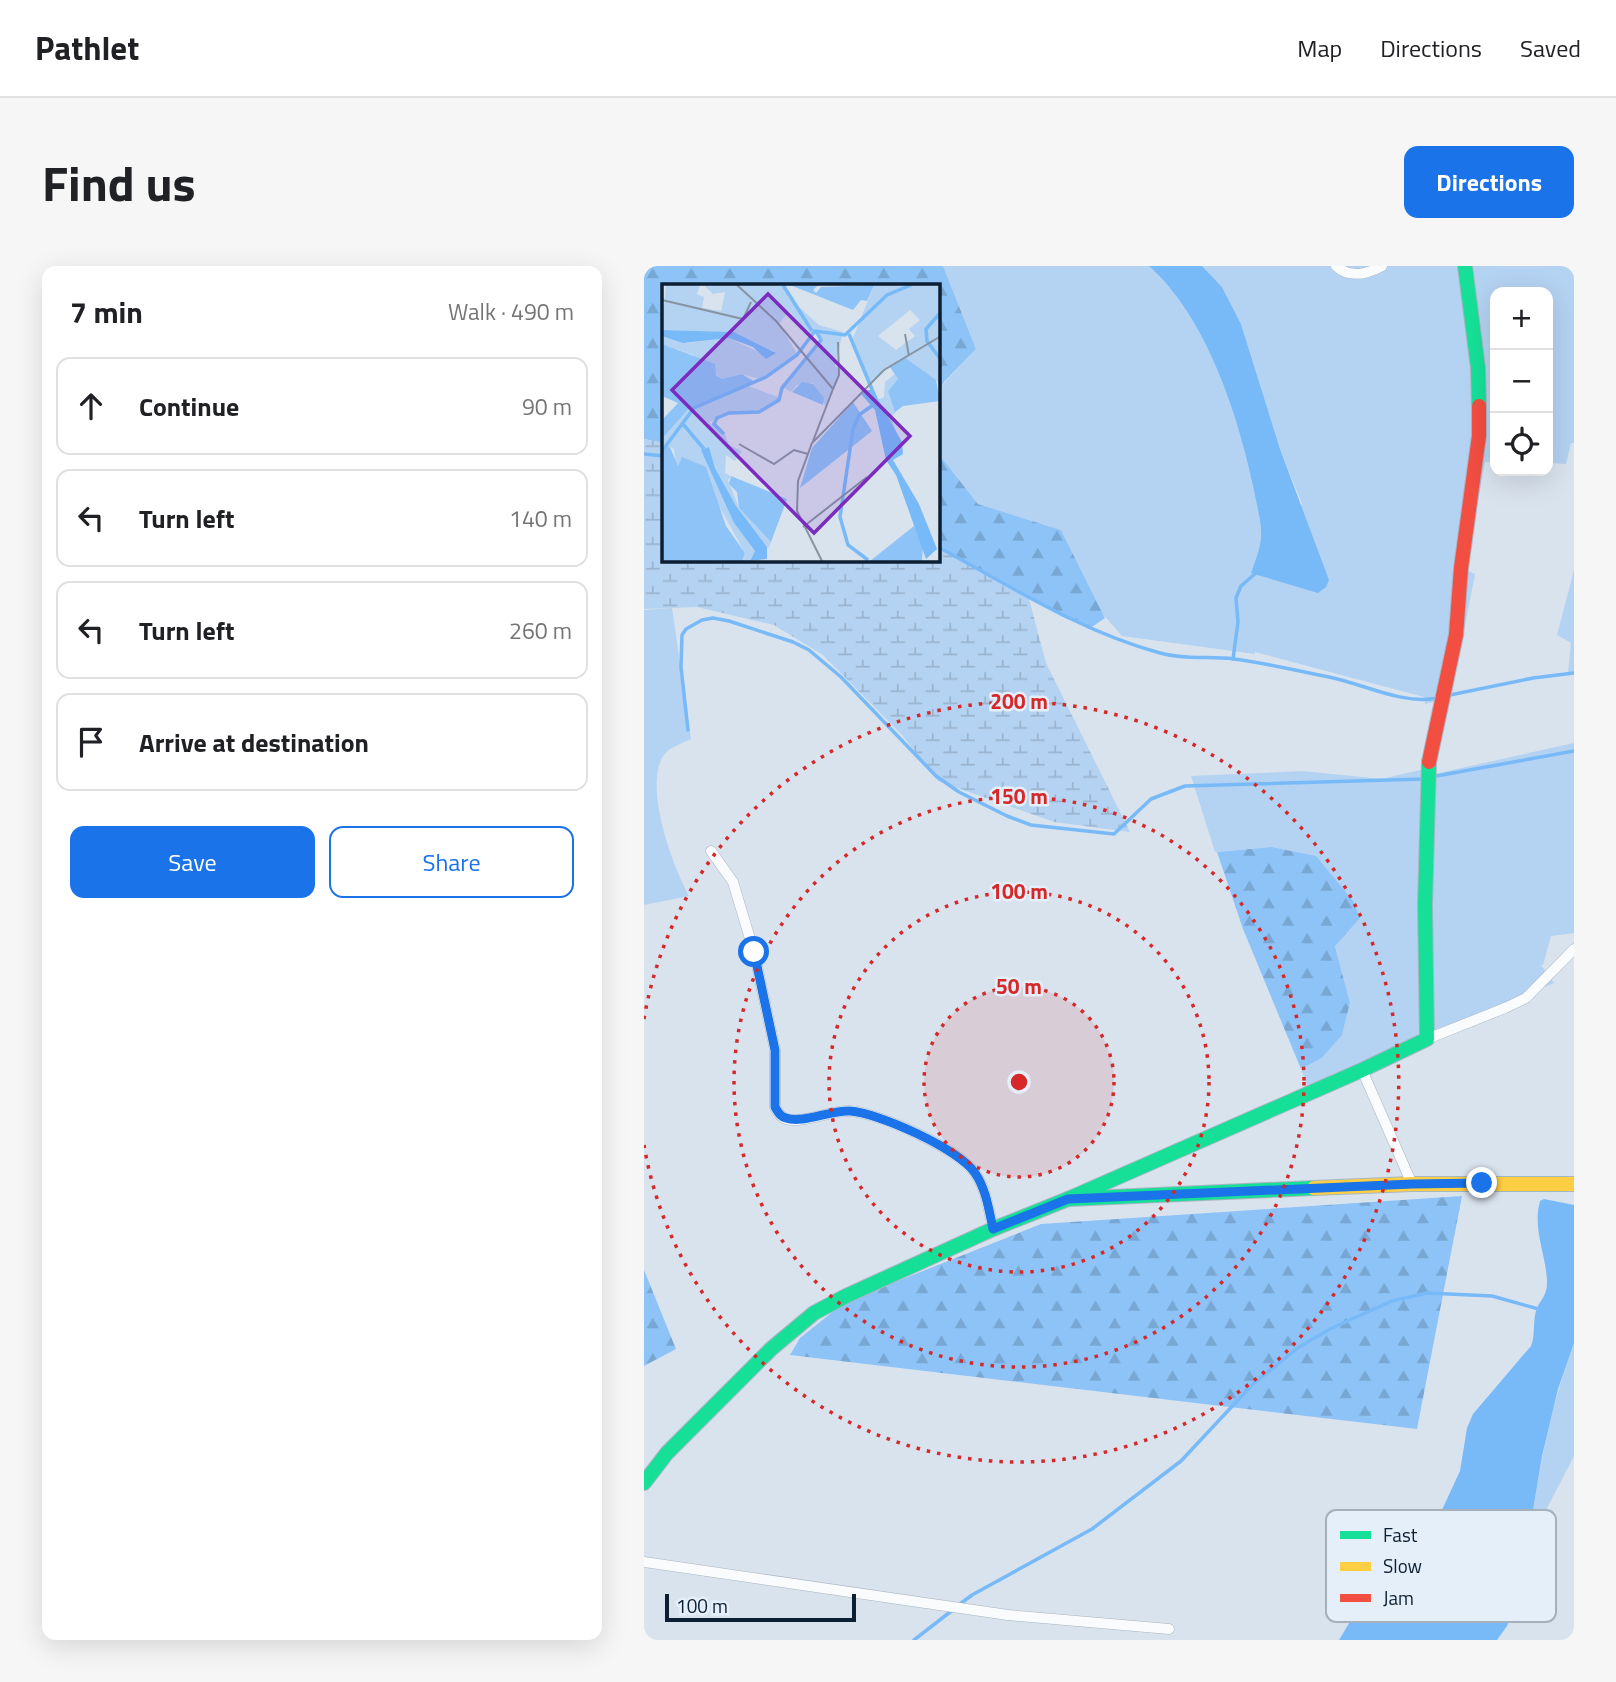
<!DOCTYPE html>
<meta charset="utf-8">
<style>
:root{--surface:#fff;--page:#f6f6f6;--text:#202124;--muted:#757577;--line:#e0e0e0;--accent:#1a73e8}
body{margin:0;font-family:"Titillium Web",sans-serif;background:var(--page);color:var(--text)}
.controls{position:absolute;right:21px;top:21px;display:grid;overflow:hidden;border-radius:14px;box-shadow:0 7px 28px #0002}
.controls button{width:63px;height:63px;display:grid;place-items:center;padding:0;border:0;border-bottom:2px solid var(--line);background:var(--surface);color:var(--text);font:35px sans-serif}
.scale{position:absolute;left:21px;bottom:18px;width:191px;box-sizing:border-box;padding-left:7px;border:4px solid #0d1f32;border-top:0;font-size:19px;line-height:24px;white-space:nowrap;color:#0d1f32;-webkit-text-stroke:5px #e5eff9;paint-order:stroke}
.stop{position:absolute;width:21px;height:21px;margin:-16px;border:5px solid #1a73e8;border-radius:50%;background:#fff}
.stop.end{background:#1a73e8;border-color:#fff;box-shadow:0 2px 7px #0008}
.list{margin:0;padding:0;list-style:none}
h2{display:flex;justify-content:space-between;align-items:center;height:91px;margin:0;padding:0 28px;font-size:30px}
h2 small{font-size:23px;font-weight:400;color:var(--muted)}
.list li{display:grid;grid-template-columns:46px 1fr auto;gap:21px;align-items:center;box-sizing:border-box;height:98px;margin:0 14px 14px;padding:0 14px;border:2px solid var(--line);border-radius:14px}
.list b{display:block;font-size:26px;white-space:nowrap}
.list em{font-size:23px;font-style:normal;color:var(--muted)}
.actions{display:flex;gap:14px;padding:21px 28px}
.actions a{flex:1;padding:16px 0;border:2px solid var(--accent);border-radius:14px;text-align:center;font-size:24px;color:var(--accent)}
.actions .main{background:var(--accent);color:#fff}
.icon{flex:none;width:38px;height:38px;fill:none;stroke:currentColor;stroke-width:2;stroke-linecap:round;stroke-linejoin:round}
.map{position:relative;flex:none;width:930px;height:1374px;overflow:hidden;border-radius:14px}
header{display:flex;align-items:center;gap:42px;box-sizing:border-box;height:98px;padding:0 35px;background:var(--surface);border-bottom:2px solid var(--line)}
header strong{font-size:33px}
nav{display:flex;gap:38px;margin-inline-start:auto;font-size:24px}
.intro{display:flex;align-items:center;justify-content:space-between;box-sizing:border-box;height:168px;padding:0 42px}
h1{margin:0;font-size:49px}
.button{padding:18px 32px;border-radius:14px;background:var(--accent);color:#fff;font-size:24px;font-weight:700}
main{display:flex;gap:42px;padding:0 42px}
aside{flex:1;background:var(--surface);border-radius:14px;box-shadow:0 7px 28px #0002}
.map>svg:first-child{display:block}
</style>
<header>
<strong>Pathlet</strong>
<nav><a>Map</a><a>Directions</a><a>Saved</a></nav>
</header>
<div class="intro"><h1>Find us</h1><a class="button">Directions</a></div>
<main>
<aside>
<h2>7 min<small>Walk · 490 m</small></h2>
<ul class="list">
<li><svg class="icon" aria-label="ahead" viewBox="0 0 24 24"><path d="M12 20V5M6 11l6-6 6 6"/></svg><div><b>Continue</b></div><em>90 m</em></li>
<li><svg class="icon" aria-label="left" viewBox="0 0 24 24"><path d="M17 20v-9H6M10 6l-5 5 5 5"/></svg><div><b>Turn left</b></div><em>140 m</em></li>
<li><svg class="icon" aria-label="left" viewBox="0 0 24 24"><path d="M17 20v-9H6M10 6l-5 5 5 5"/></svg><div><b>Turn left</b></div><em>260 m</em></li>
<li><svg class="icon" aria-label="arrive" viewBox="0 0 24 24"><path d="M6 21V4h12l-3 4 3 4H6"/></svg><div><b>Arrive at destination</b></div></li>
</ul>
<div class="actions"><a class="main">Save</a><a>Share</a></div>
</aside>
<div class="map">
<svg width="930" height="1374" viewBox="0 0 930 1374">
<defs>
<pattern id="forest-firs" width="22" height="20" patternUnits="userSpaceOnUse" patternTransform="scale(1.75)"><rect width="22" height="20" fill="#8dc3f7"/><path d="M5 1l3.5 6h-7zM16 11l3.5 6h-7z" fill="#78a7d4"/></pattern>
<pattern id="wetland-marsh" width="20" height="14" patternUnits="userSpaceOnUse" patternTransform="scale(1.75)"><rect width="20" height="14" fill="#b4d2f1"/><path d="M1 5h8M5 5V1M11 12h8M15 12V8" fill="none" stroke="#9ab4cf"/></pattern>
</defs>
<rect width="100%" height="100%" fill="#d9e3ee"/>
<!-- green -->
<g fill="#b4d2f1">
<path d="M299,0H505C563,52 594,149 610,224C612,237 617,252 617,266C618,279 611,295 607,307L658,238L636,183L597,58L578,21L558,0H930V177H927L922,198L904,197V26H851V196H841L822,304L831,308L807,432L781,438L780,431L611,386V388L478,370L459,348L417,264L334,238L297,191L294,180V127L300,117L332,83Z"/>
<path d="M930,304V407H924L927,377L913,369Z"/>
<path d="M28,342L47,473C37,478 25,481 19,490C0,522 28,599 45,630L0,639V344Z"/>
<path d="M930,477V667L907,670L899,699H897L910,717L664,822L657,803L678,792L698,769L706,737L691,679L716,652L708,635L627,581L571,586L547,510L659,505L737,513L785,502L786,509Z"/>
<path d="M930,1077V1190L886,1275C886,1257 890,1239 893,1221C901,1171 913,1124 930,1077Z"/>
</g>
<!-- forest -->
<g fill="url(#forest-firs)">
<path d="M0,0H299L332,83L300,116L294,127V19H19V177L0,173Z"/>
<path d="M294,180L297,191L334,238L417,264L461,352L445,363L294,280Z"/>
<path d="M627,581L672,590L709,635L716,652L691,680L706,737L698,769L678,792L657,803L599,663L573,586Z"/>
<path d="M818,930L773,1163L146,1089L156,1072L201,1036L397,958Z"/>
<path d="M0,1004L32,1083L0,1100Z"/>
</g>
<!-- wetland -->
<path fill="url(#wetland-marsh)" d="M0,173L19,177V294H294V280L384,329L402,397L486,566L410,556L294,515L258,469L179,389L130,359L53,341L0,343Z"/>
<!-- water -->
<g fill="#78baf8">
<path d="M505,0H558L578,21L597,58L636,183L685,314L682,321L674,327L607,307C611,295 618,279 617,266C617,252 612,238 610,224C594,149 563,52 505,0Z"/>
<path d="M900,933L930,939V1077L914,1123L898,1190L886,1262V1289L881,1318L863,1360L853,1374H695L707,1354L747,1312L791,1259L816,1205L823,1162L829,1148L887,1080C892,1068 888,1054 893,1042C897,1033 903,1029 903,1017C903,990 888,964 896,935Z"/>
</g>
<g fill="none" stroke-linecap="round" stroke-linejoin="round">
<!-- stream -->
<g stroke="#78baf8" stroke-width="3.5">
<path d="M0,188L19,190"/>
<path d="M294,281C367,320 435,365 516,387C540,394 565,390 590,393C622,397 653,405 685,411C720,418 758,439 794,432"/>
<path d="M589,393L594,356L592,332L597,320L613,306"/>
<path d="M801,430L889,412L930,407"/>
<path d="M44,464L37,401L38,369L42,363L58,354L69,352L85,355L149,376L165,384L197,411L292,510L315,526L363,550L387,559L470,568L507,533L541,520L779,513"/>
<path d="M787,511L930,485"/>
<path d="M316,1338L328,1329L448,1263L537,1195L608,1119L655,1081L686,1063L748,1035L783,1027L848,1030L898,1044"/>
<path d="M270,1374L310,1343"/>
</g>
<defs>
<g id="street">
<path d="M692,0C706,13 723,8 738,0"/>
<path d="M67,585L89,616L110,686L131,784V841C134,846 136,851 142,853C158,858 187,844 206,845C235,847 315,883 331,907C342,923 345,944 349,963"/>
<path d="M783,773L861,742L882,732L930,683"/>
<path d="M718,804L768,918"/>
<path d="M0,1296L364,1349L525,1363"/>
</g>
<g id="fast">
<path d="M821,0L834,102L835,140"/>
<path d="M424,933L718,804L783,773L781,639L785,496"/>
<path d="M0,1217L23,1187L127,1083L170,1047L202,1030L349,963L424,933L670,922"/>
</g>
<path id="slow" d="M670,922L768,918H930"/>
<path id="jam" d="M785,496L812,369L817,302L835,170V140"/>
</defs>
<!-- street casing -->
<use href="#street" stroke="#a8b5c3" stroke-width="11"/>
<!-- fast casing -->
<use href="#fast" stroke="#a8b5c3" stroke-width="16"/>
<!-- slow casing -->
<use href="#slow" stroke="#a8b5c3" stroke-width="16"/>
<!-- jam casing -->
<use href="#jam" stroke="#a8b5c3" stroke-width="16"/>
<!-- street -->
<use href="#street" stroke="#f9fbfc" stroke-width="10"/>
<!-- fast -->
<use href="#fast" stroke="#16e098" stroke-width="14"/>
<!-- slow -->
<use href="#slow" stroke="#ffcf43" stroke-width="14"/>
<!-- jam -->
<use href="#jam" stroke="#f24e42" stroke-width="14"/>
</g>
<g fill="none" stroke-linecap="round" stroke-linejoin="round">
<!-- route -->
<path stroke="#1a73e8" stroke-width="9" d="M110,686L131,784V841C134,846 136,851 142,852C158,858 187,844 206,845C235,847 315,883 331,907C342,923 345,944 349,963L424,933L768,918L838,917"/>
</g>
<!-- distance rings -->
<circle cx="375" cy="816" r="95" fill="#d62828" fill-opacity=".12"/>
<g fill="none" stroke="#d62828" stroke-width="3.5" stroke-dasharray="3.5 7">
<circle cx="375" cy="816" r="95"/>
<circle cx="375" cy="816" r="190"/>
<circle cx="375" cy="816" r="285"/>
<path d="M0 753A380 380 0 1 1 0 879"/>
</g>
<!-- overview -->
<g transform="translate(18 18)">
<rect width="278" height="278" fill="#d9e3ee"/>
<path d="M4,1H38L35,10L42,13L40,24L59,27L63,8L51,10L42,1H124L126,13L157,41L181,48L173,82L178,86L164,123L151,99L135,101L129,108L119,102L159,54L154,46L148,53L143,50L127,27L117,40L136,71L97,95L80,90L60,95L31,71L0,60V52L25,59L67,54L101,70L113,68L72,48L0,46ZM212,1H278V101L274,96L228,83L206,100L191,54ZM248,26L258,36L247,45L253,52L234,66L216,52ZM233,90L236,95L226,107L234,128L229,133L234,147L215,116L222,113L223,98ZM48,139L63,150L67,161L80,167L73,177L64,171L63,189L69,192L66,196L77,224L109,258L107,264L102,262L74,222L53,184L47,163L40,166L72,239L93,267L88,277H80L83,269L56,220L14,179L11,160Z" fill="#b4d2f1" fill-rule="evenodd"/>
<path d="M128,1H156L151,6L154,9L159,3L212,1L205,17L199,16L191,26ZM0,60L53,80L54,91L60,95L80,90L93,98L27,125L0,155V136L16,119L0,112ZM243,74L274,96L278,117L241,122L233,128L226,107L236,95L228,83ZM140,98L151,100L162,114L161,121L130,108ZM191,118L210,147L138,204L150,164ZM7,161L16,182L20,173L44,183L64,242L83,269L80,277H0V162ZM69,192L125,215L109,258L77,224L75,208L67,200ZM252,242L261,261L260,277H208Z" fill="#8dc3f7"/>
<path d="M83,101L119,114L93,129L60,130L11,164L0,162V155L26,125Z" fill="#b4d2f1"/>
<path d="M0,46L72,48L114,69L104,75L91,63L67,54L21,59L0,52ZM205,106H211L240,158L241,170L231,176L257,220L275,265L264,275L234,191L224,176L213,126L199,110ZM47,163L53,184L74,222L105,263V275L88,277L93,267L72,239L39,166Z" fill="#78baf8"/>
<path fill="none" stroke="#78baf8" stroke-width="3.5" d="M121,1L150,47M279,28L264,45L265,57L279,76M187,50L214,115M21,140L42,165M62,150L52,140L55,134L67,129L97,128L117,116L120,104L159,56L154,47M0,167L32,124L104,93L135,71L153,47L183,51L225,11L249,1M206,276L186,261L178,233L191,145L197,131L211,121"/>
<path fill="none" stroke="#8795a3" stroke-width="2" d="M75,1L114,37L171,105L151,157M0,16L81,35L89,18M243,50L247,72M171,105L177,91L176,58M77,160L112,180L132,166L146,170M141,243L205,193M160,277L135,227L136,197L150,159L222,86L279,52"/>
<path fill="#7b2cbf" fill-opacity="0.15" stroke="#7b2cbf" stroke-width="3.5" d="M106,10L248,152L152,249L10,106Z"/>
<rect width="278" height="278" fill="none" stroke="#0d1f32" stroke-width="3.5"/>
</g>
<!-- legend -->
<rect x="682" y="1244" width="230" height="112" rx="10" fill="#e5eff9" stroke="#a4b1bd" stroke-width="2"/>
<rect x="696" y="1265" width="31" height="8" fill="#16e098"/>
<rect x="696" y="1296" width="31" height="9" fill="#ffcf43"/>
<rect x="696" y="1328" width="31" height="8" fill="#f24e42"/>
<g font-size="19" fill="#0d1f32">
<text x="739" y="1276">Fast</text>
<text x="739" y="1307">Slow</text>
<text x="739" y="1339">Jam</text>
</g>
<circle cx="375" cy="816" r="10" fill="#d62828" stroke="#e5eff9" stroke-width="3.5"/>
<g font-size="21" text-anchor="middle" font-weight="bold" fill="#d62828" stroke="#e5eff9" stroke-width="5" stroke-linejoin="round" paint-order="stroke">
<text x="375" y="443">200 m</text>
<text x="375" y="538">150 m</text>
<text x="375" y="633">100 m</text>
<text x="375" y="728">50 m</text>
</g>
</svg>
<div class="controls">
<button>+</button>
<button>−</button>
<button><svg class="icon" aria-label="locate" viewBox="0 0 24 24"><circle cx="12" cy="12" r="6"/><path d="M12 2v4M12 18v4M2 12h4M18 12h4"/></svg></button>
</div>
<div class="scale">100 m</div>
<div class="stop" style="left:110px;top:686px"></div>
<div class="stop end" style="left:838px;top:917px"></div>
</div>
</main>
